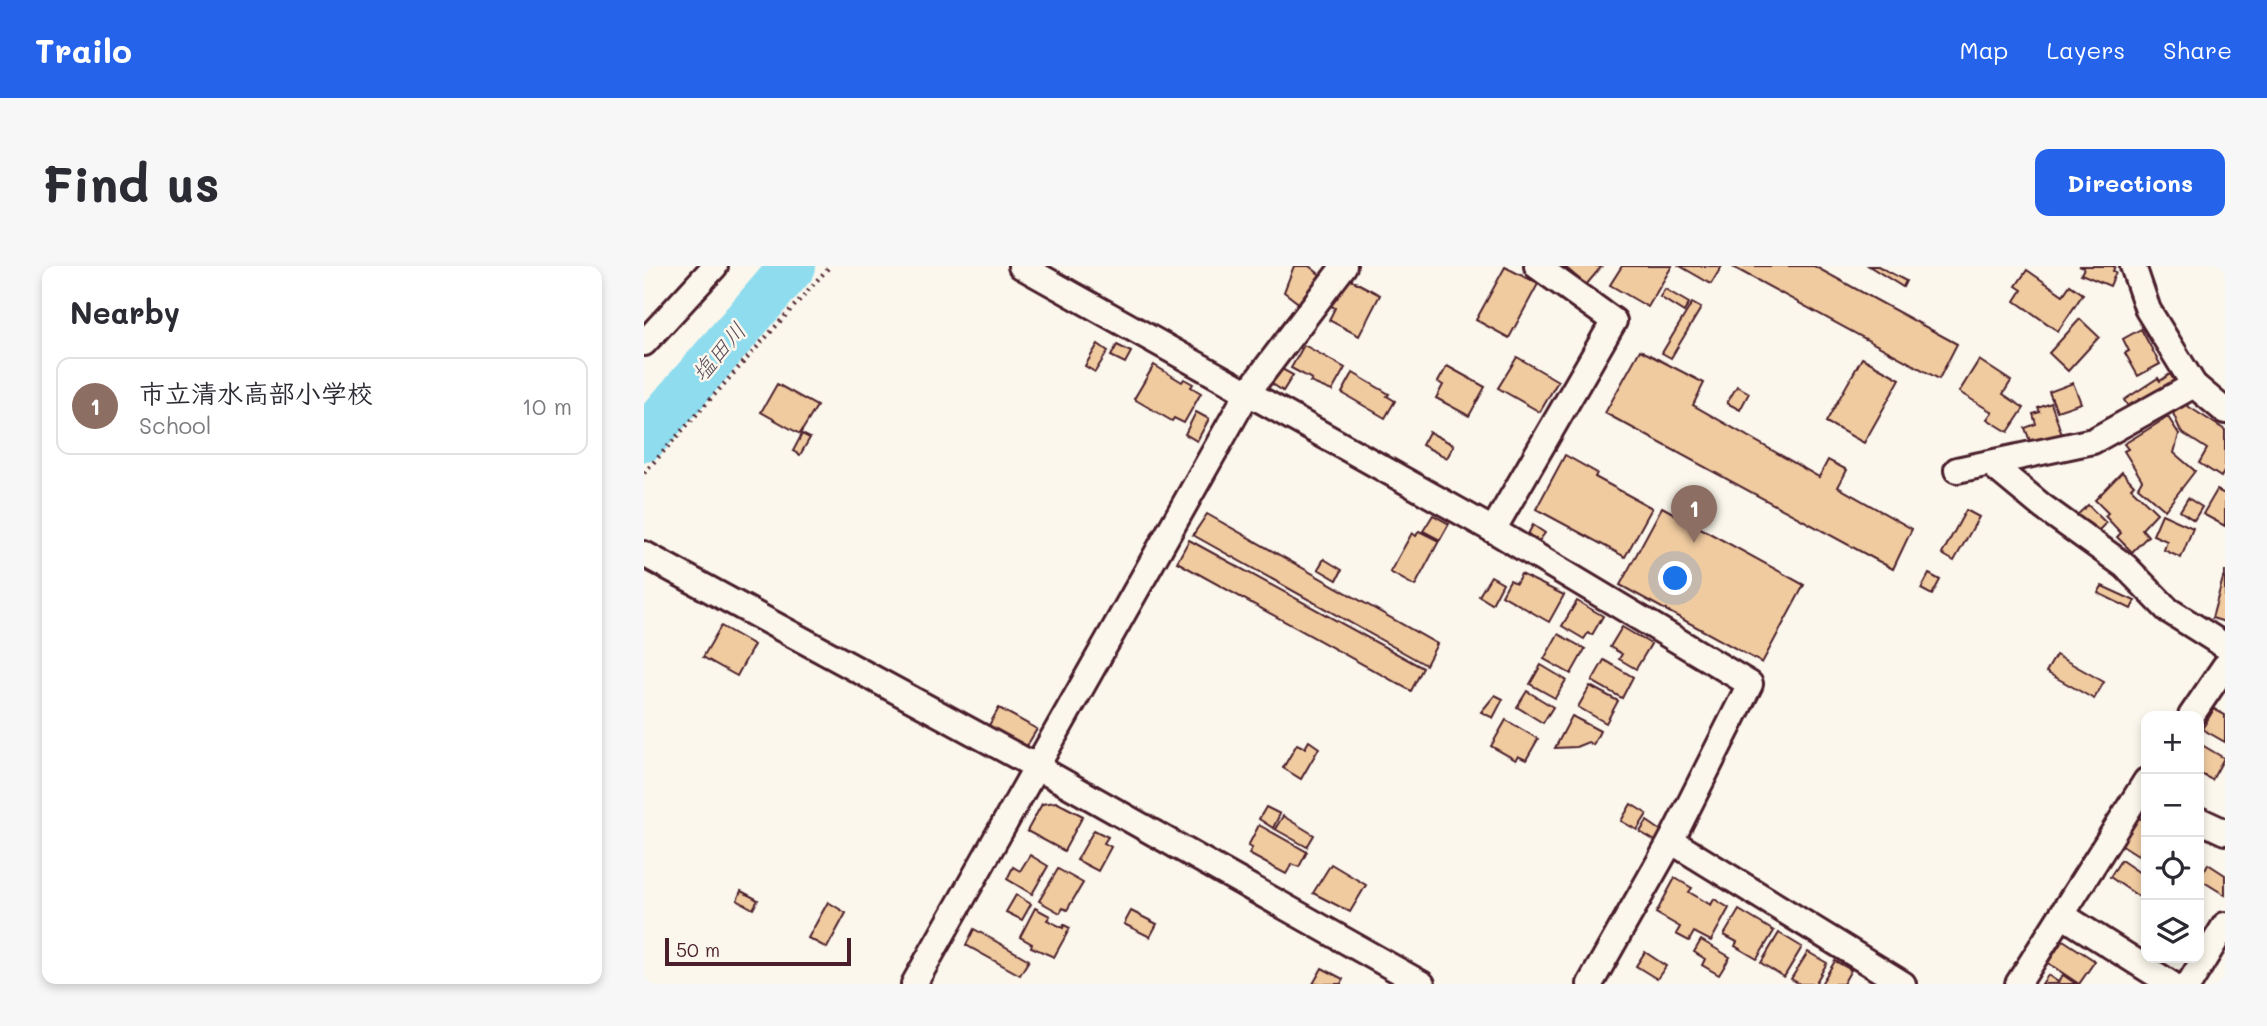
<!DOCTYPE html>
<meta charset="utf-8">
<style>
:root{--surface:#fff;--page:#f7f7f7;--text:#2b2b33;--muted:#7c7c81;--line:#e1e1e2;--accent:#2563eb}
body{margin:0;font-family:Mali,"Klee One",sans-serif;background:var(--page);color:var(--text)}
.controls{position:absolute;right:21px;bottom:21px;display:grid;overflow:hidden;border-radius:14px;box-shadow:0 4px 10px #0003}
.controls button{width:63px;height:63px;display:grid;place-items:center;padding:0;border:0;border-bottom:2px solid var(--line);background:var(--surface);color:var(--text);font:35px sans-serif}
.scale{position:absolute;left:21px;bottom:18px;width:186px;box-sizing:border-box;padding-left:7px;border:4px solid #4a1f2b;border-top:0;font-size:19px;line-height:24px;white-space:nowrap;color:#4a1f2b;-webkit-text-stroke:5px #fbf7ec;paint-order:stroke}
.you{position:absolute;left:1032px;top:313px;width:24px;height:24px;margin:-18px;border:5px solid #fff;border-radius:50%;background:#1a73e8;box-shadow:0 0 0 10px #1a73e833}
.badge{display:grid;place-items:center;width:46px;height:46px;border-radius:50%;background:var(--accent);color:#fff;font-size:23px;font-weight:700}
.pin{position:absolute;translate:-50% -58px;filter:drop-shadow(0 2px 4px #0008)}
.pin::after{content:'';position:absolute;top:37px;width:24px;height:21px;background:inherit;clip-path:polygon(0 0,100% 0,50% 100%)}
.list{margin:0;padding:0;list-style:none}
h2{display:flex;justify-content:space-between;align-items:center;height:91px;margin:0;padding:0 28px;font-size:30px}
h2 small{font-size:23px;font-weight:400;color:var(--muted)}
.list li{display:grid;grid-template-columns:46px 1fr auto;gap:21px;align-items:center;box-sizing:border-box;height:98px;margin:0 14px 14px;padding:0 14px;border:2px solid var(--line);border-radius:14px}
.list b{display:block;font-size:26px;white-space:nowrap}
.list p{margin:0;font-size:23px;white-space:nowrap;color:var(--muted)}
.list em{font-size:23px;font-style:normal;color:var(--muted)}
.icon{flex:none;width:38px;height:38px;fill:none;stroke:currentColor;stroke-width:2;stroke-linecap:round;stroke-linejoin:round}
.map{position:relative;flex:none;width:1581px;height:718px;overflow:hidden;border-radius:14px}
header{display:flex;align-items:center;gap:42px;box-sizing:border-box;height:98px;padding:0 35px;background:var(--accent);color:#fff}
header strong{font-size:33px}
nav{display:flex;gap:38px;margin-inline-start:auto;font-size:24px}
.intro{display:flex;align-items:center;justify-content:space-between;box-sizing:border-box;height:168px;padding:0 42px}
h1{margin:0;font-size:49px}
.button{padding:18px 32px;border-radius:14px;background:var(--accent);color:#fff;font-size:24px;font-weight:700}
main{display:flex;gap:42px;padding:0 42px}
aside{flex:1;background:var(--surface);border-radius:14px;box-shadow:0 4px 10px #0003}
.map>svg:first-child{display:block}
</style>
<header>
<strong>Trailo</strong>
<nav><a>Map</a><a>Layers</a><a>Share</a></nav>
</header>
<div class="intro"><h1>Find us</h1><a class="button">Directions</a></div>
<main>
<aside>
<h2>Nearby<small></small></h2>
<ul class="list">
<li><span class="badge" style="background:#8d6e63">1</span><div><b>市立清水高部小学校</b><p>School</p></div><em>10 m</em></li>
</ul>
</aside>
<div class="map">
<svg width="1581" height="718" viewBox="0 0 1581 718">
<rect width="100%" height="100%" fill="#fbf7ec"/>
<filter id="ink" filterUnits="userSpaceOnUse"><feTurbulence type="fractalNoise" baseFrequency=".0143" numOctaves="2"/><feDisplacementMap in="SourceGraphic" scale="14" xChannelSelector="R" yChannelSelector="G"/><feConvolveMatrix kernelMatrix="1 2 1 2 8 2 1 2 1" color-interpolation-filters="sRGB"/></filter>
<g filter="url(#ink)">
<g fill="none" stroke-linecap="round" stroke-linejoin="round">
<!-- river -->
<path stroke="#8fdcef" stroke-width="46" d="M0,173L149,0"/>
</g>
<!-- building -->
<g fill="#f0cba0" stroke="#4a1f2b" stroke-width="2">
<path d="M650,0H665L679,11L657,39L640,26Z"/>
<path d="M920,0H958L942,19Z"/>
<path d="M978,0H1028L1004,41L966,19Z"/>
<path d="M1036,0H1078L1067,18Z"/>
<path d="M1087,0H1170L1313,78L1295,113Z"/>
<path d="M1225,0H1234L1262,15L1259,21Z"/>
<path d="M1435,0H1471L1469,5L1472,6L1466,20L1437,8L1440,2Z"/>
<path d="M861,1L894,18L865,72L832,54Z"/>
<path d="M1383,4L1419,29L1426,19L1439,28L1414,65L1371,35L1378,24L1372,20Z"/>
<path d="M702,11L736,29L715,70L685,54L691,42L687,40Z"/>
<path d="M1021,23L1045,37L1040,46L1016,31Z"/>
<path d="M1048,37L1057,42L1027,92L1018,87Z"/>
<path d="M1436,53L1455,71L1424,105L1405,87Z"/>
<path d="M1497,63L1516,98L1494,110L1481,87L1485,85L1479,73Z"/>
<path d="M454,78L464,85L451,106L441,100Z"/>
<path d="M473,79L487,86L481,97L467,90Z"/>
<path d="M660,79L701,102L688,125L666,116L668,113L647,102Z"/>
<path d="M996,84L1060,117L1049,139L1175,211L1184,194L1203,204L1194,221L1268,263L1249,303L961,147Z"/>
<path d="M873,91L914,115L896,146L854,122Z"/>
<path d="M1218,92L1256,113L1220,177L1182,156Z"/>
<path d="M1335,94L1367,115L1359,128L1380,142L1364,166L1343,153L1348,146L1315,126Z"/>
<path d="M510,99L538,116L540,113L549,118L547,121L557,127L540,157L530,152L528,155L490,133Z"/>
<path d="M803,100L841,121L825,150L792,132L799,119L794,116Z"/>
<path d="M636,102L649,109L639,125L627,117Z"/>
<path d="M709,107L745,128L743,130L751,135L741,152L698,127Z"/>
<path d="M1526,108L1533,119L1490,149L1480,134L1514,112L1516,115Z"/>
<path d="M1429,117L1437,137L1413,145L1405,126Z"/>
<path d="M133,118L173,140L156,168L117,146Z"/>
<path d="M1093,120L1105,127L1096,144L1083,137Z"/>
<path d="M1407,137L1418,169L1388,180L1381,162L1392,158L1389,148L1396,146L1394,142Z"/>
<path d="M1542,139L1581,164V204L1577,211L1555,197L1563,183L1537,166L1529,147Z"/>
<path d="M552,146L565,153L553,175L541,168Z"/>
<path d="M1524,151L1535,168L1530,187L1551,205L1521,244L1494,221L1498,214L1480,185L1484,183L1480,178Z"/>
<path d="M785,166L810,179L803,192L778,179Z"/>
<path d="M158,168L166,172L156,189L149,185Z"/>
<path d="M921,189L953,207L951,211L1008,242L981,291L892,243Z"/>
<path d="M1478,206L1490,219L1487,222L1513,247L1498,263L1504,270L1488,286L1473,271L1477,267L1461,250L1464,247L1451,234Z"/>
<path d="M1573,224L1581,228V260L1559,248Z"/>
<path d="M1544,232L1558,241L1550,254L1536,245Z"/>
<path d="M1444,239L1462,257L1451,268L1432,250Z"/>
<path d="M1018,241L1160,319L1118,397L976,319Z"/>
<path d="M1322,244L1335,251L1310,295L1298,288Z"/>
<path d="M563,248L793,378L782,399L549,269Z"/>
<path d="M1518,248L1549,262L1537,292L1520,284L1523,275L1509,269Z"/>
<path d="M789,249L805,258L796,274L779,265Z"/>
<path d="M889,259L901,267L895,275L884,268Z"/>
<path d="M775,265L795,275L771,320L746,306L768,267L772,270Z"/>
<path d="M545,274L779,402L767,425L533,296Z"/>
<path d="M680,293L698,304L693,314L674,303Z"/>
<path d="M1581,305V356L1568,352Z"/>
<path d="M877,308L920,329L905,356L858,329L866,314L872,317Z"/>
<path d="M1285,308L1296,314L1288,329L1277,323Z"/>
<path d="M847,310L859,317L848,338L835,330Z"/>
<path d="M1458,320L1491,335L1487,343L1454,327Z"/>
<path d="M933,335L959,350L948,369L944,367L940,373L918,360Z"/>
<path d="M77,360L110,379L93,410L59,391Z"/>
<path d="M978,361L1007,378L992,403L975,393L978,388L966,381Z"/>
<path d="M914,368L941,383L927,408L900,393Z"/>
<path d="M1412,389L1460,416L1450,433L1402,406Z"/>
<path d="M960,394L989,411L978,432L948,415Z"/>
<path d="M897,399L922,414L911,432L886,418Z"/>
<path d="M946,420L974,435L962,457L934,441Z"/>
<path d="M883,425L909,441L899,457L873,441Z"/>
<path d="M851,429L859,433L849,452L837,446Z"/>
<path d="M355,442L393,463L381,483L344,461Z"/>
<path d="M1570,443L1581,449V476L1558,463Z"/>
<path d="M928,450L956,465L949,479L944,476L932,481L911,482Z"/>
<path d="M862,454L894,473L882,494L874,490L872,494L847,480Z"/>
<path d="M665,475L675,482L657,513L639,502L653,478L661,482Z"/>
<path d="M1558,479L1580,492L1568,514L1555,507V485Z"/>
<path d="M412,536L439,550L420,585L383,565L398,538Z"/>
<path d="M987,538L1003,548L993,564L977,555Z"/>
<path d="M622,541L636,548L629,562L615,553Z"/>
<path d="M639,550L670,569L663,581L631,563Z"/>
<path d="M1492,550L1502,556V577L1494,589L1475,577Z"/>
<path d="M1003,555L1019,566L1013,576L996,566Z"/>
<path d="M615,559L663,586L655,601L648,598L642,608L605,588L608,582L604,580Z"/>
<path d="M450,564L464,571L460,577L467,581L454,605L433,594Z"/>
<path d="M386,589L404,600L388,628L363,613L369,601L376,605Z"/>
<path d="M1477,594L1502,611V624L1497,632L1466,611Z"/>
<path d="M687,598L722,619L706,646L669,627Z"/>
<path d="M1564,598L1581,609V629L1555,613Z"/>
<path d="M414,603L439,617L423,644L419,642L416,647L395,635Z"/>
<path d="M1031,612L1048,622L1045,626L1067,639L1070,633L1085,642L1067,675L1050,666L1045,675L1032,668L1036,661L1012,647Z"/>
<path d="M97,625L114,634L109,643L93,634Z"/>
<path d="M372,629L387,638L378,654L362,646Z"/>
<path d="M184,636L202,647L183,682L164,672Z"/>
<path d="M391,642L406,650L403,654L419,662L420,659L426,662L410,691L387,681L388,678L376,671Z"/>
<path d="M1095,644L1130,665L1113,693L1091,680L1093,676L1080,669Z"/>
<path d="M487,645L513,658L506,671L480,658Z"/>
<path d="M330,663L385,694L376,709L322,679Z"/>
<path d="M1135,667L1158,681L1140,711L1117,697Z"/>
<path d="M1057,674L1086,691L1075,709L1058,699L1061,693L1050,686Z"/>
<path d="M1419,674L1451,695L1435,718L1404,697Z"/>
<path d="M1001,686L1022,700L1013,713L992,700Z"/>
<path d="M1164,686L1183,697L1171,718H1156L1147,713Z"/>
<path d="M1191,695L1207,704L1199,718H1177Z"/>
<path d="M678,702L699,713L697,718H669Z"/>
<path d="M1404,709L1414,716L1419,709L1432,718H1398Z"/>
</g>
<g fill="none" stroke-linecap="round" stroke-linejoin="round">
<defs>
<g id="minor">
<path d="M377,0L849,264L1106,418L1027,575L946,718"/>
<path d="M1489,0L1504,44L1550,119L1581,145"/>
<path d="M0,77L71,0"/>
<path d="M1347,198L1399,241L1481,300L1524,344L1581,380"/>
<path d="M1313,204L1449,175L1550,119"/>
<path d="M849,264L970,55L893,0"/>
<path d="M0,288L391,500L778,718"/>
<path d="M1547,450L1581,400"/>
<path d="M1555,554L1581,566"/>
<path d="M1027,575L1259,718"/>
<path d="M1418,649L1527,718"/>
<path d="M270,718L604,126L700,0"/>
<path d="M1374,718L1502,515"/>
<path d="M1545,718L1581,659"/>
</g>
</defs>
<!-- minor casing -->
<use href="#minor" stroke="#4a1f2b" stroke-width="30"/>
<!-- path -->
<path stroke="#4a1f2b" stroke-width="4.5" stroke-dasharray="2 5" stroke-linecap="butt" d="M0,207L186,0"/>
<!-- minor -->
<use href="#minor" stroke="#fbf7ec" stroke-width="24"/>
</g>
</g>
<g text-anchor="middle" stroke-width="5" stroke-linejoin="round" paint-order="stroke">
<!-- water labels -->
<g font-size="23" font-style="italic" fill="#5b4e5c" stroke="#fbf7ec">
<text transform="translate(75 86) rotate(-49)" y="8">塩田川</text>
</g>
</g>
</svg>
<div class="controls">
<button>+</button>
<button>−</button>
<button><svg class="icon" aria-label="locate" viewBox="0 0 24 24"><circle cx="12" cy="12" r="6"/><path d="M12 2v4M12 18v4M2 12h4M18 12h4"/></svg></button>
<button><svg class="icon" aria-label="layers" viewBox="0 0 24 24"><path d="M12 4l9 5-9 5-9-5zM3 14l9 5 9-5"/></svg></button>
</div>
<div class="scale">50 m</div>
<div class="you"></div>
<div class="pin badge" style="left:1050px;top:277px;background:#8d6e63">1</div>
</div>
</main>
